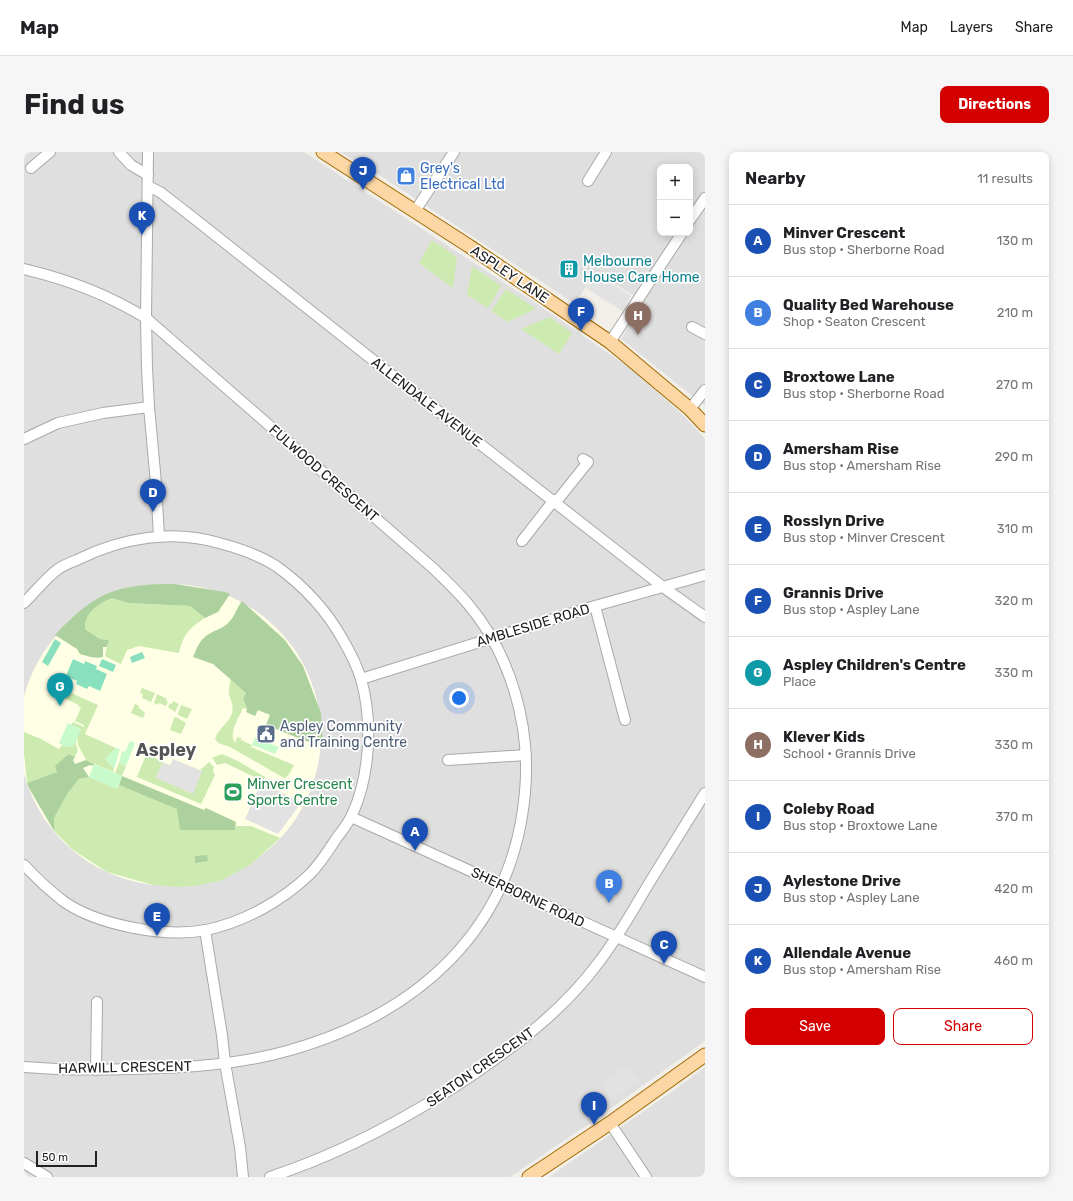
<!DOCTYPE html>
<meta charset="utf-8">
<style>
:root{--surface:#fff;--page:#f6f6f6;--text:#202124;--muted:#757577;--line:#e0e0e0;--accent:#d40000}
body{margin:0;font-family:Rubik,sans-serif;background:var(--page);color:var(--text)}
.controls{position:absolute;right:12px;top:12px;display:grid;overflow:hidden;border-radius:8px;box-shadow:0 2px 10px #0003}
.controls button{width:36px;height:36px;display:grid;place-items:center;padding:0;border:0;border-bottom:1px solid var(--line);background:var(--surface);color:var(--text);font:20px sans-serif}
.scale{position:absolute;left:12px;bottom:10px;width:61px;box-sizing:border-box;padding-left:4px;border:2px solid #222;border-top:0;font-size:11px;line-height:14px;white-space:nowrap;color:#222;-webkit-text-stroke:3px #fff;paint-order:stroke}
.you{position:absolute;left:435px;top:546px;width:14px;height:14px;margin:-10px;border:3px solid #fff;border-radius:50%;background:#1a73e8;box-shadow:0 0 0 6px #1a73e833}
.badge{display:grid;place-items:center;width:26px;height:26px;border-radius:50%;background:var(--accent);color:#fff;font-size:13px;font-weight:700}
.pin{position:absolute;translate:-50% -33px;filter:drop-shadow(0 1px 2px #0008)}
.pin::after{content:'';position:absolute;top:21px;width:14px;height:12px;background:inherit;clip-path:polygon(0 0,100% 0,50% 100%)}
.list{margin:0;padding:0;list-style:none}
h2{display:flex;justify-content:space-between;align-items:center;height:52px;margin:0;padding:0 16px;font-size:17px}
h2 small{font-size:13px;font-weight:400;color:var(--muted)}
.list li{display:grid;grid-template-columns:26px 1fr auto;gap:12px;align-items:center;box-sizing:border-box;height:72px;padding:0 16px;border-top:1px solid var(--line)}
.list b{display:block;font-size:15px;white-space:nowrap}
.list p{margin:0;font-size:13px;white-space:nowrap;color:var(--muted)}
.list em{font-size:13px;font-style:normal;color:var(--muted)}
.actions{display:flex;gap:8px;padding:12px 16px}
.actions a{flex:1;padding:9px 0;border:1px solid var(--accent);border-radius:8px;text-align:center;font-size:14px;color:var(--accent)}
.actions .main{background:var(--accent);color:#fff}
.map{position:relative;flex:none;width:681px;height:1025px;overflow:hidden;border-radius:8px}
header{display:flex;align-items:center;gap:24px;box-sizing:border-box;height:56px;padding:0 20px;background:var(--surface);border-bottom:1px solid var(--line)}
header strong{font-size:19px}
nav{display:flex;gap:22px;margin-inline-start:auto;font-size:14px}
.intro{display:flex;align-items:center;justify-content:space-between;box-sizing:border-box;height:96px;padding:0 24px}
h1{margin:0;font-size:28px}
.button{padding:10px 18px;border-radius:8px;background:var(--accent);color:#fff;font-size:14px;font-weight:700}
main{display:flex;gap:24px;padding:0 24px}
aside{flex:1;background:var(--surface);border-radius:8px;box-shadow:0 2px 10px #0003}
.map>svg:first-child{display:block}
</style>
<header>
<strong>Map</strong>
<nav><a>Map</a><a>Layers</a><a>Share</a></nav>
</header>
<div class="intro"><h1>Find us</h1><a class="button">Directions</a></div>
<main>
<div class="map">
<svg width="681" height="1025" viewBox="0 0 681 1025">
<rect width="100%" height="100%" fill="#f2efe9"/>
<!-- residential -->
<g fill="#e0dfdf" fill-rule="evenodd">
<path d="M0,0H280L516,154L610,219L661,265L681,287V889L572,967L486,1025H0Z"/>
<path d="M316,0H681V254L597,187L620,150L571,120L551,152L351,20ZM636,15H666V81H636Z"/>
<path d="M681,915V1025H525L649,939Z"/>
</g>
<!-- education -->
<circle fill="#ffffe5" cx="146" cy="583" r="151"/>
<!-- grass -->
<g fill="#cdebb0">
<path d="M408,88L433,105L429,136L395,111Z"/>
<path d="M448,114L477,134L464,156L443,143Z"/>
<path d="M482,137L512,157L483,170L467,159Z"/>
<path d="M526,165L548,181L535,202L497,177Z"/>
<path d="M88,446L104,451L166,454L181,466C165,476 159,483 155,501L115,494L103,498L97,512L82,505L81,502L85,488L76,487L61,477C61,460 74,452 88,446Z"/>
<path d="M207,526L222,541L219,546L223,557L219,556C215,566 204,580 211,591L213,585L217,586V588L228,593L227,595L270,613C267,618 266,624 260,626L206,595L194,591L191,587C195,575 206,570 208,561C210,554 207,549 205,542C204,537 206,532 207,526Z"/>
<path d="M30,528L45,540L74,553L61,582L92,596L81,607L90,617L89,620L62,608L54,593L53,584L56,577L47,573L49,570L60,575V573L51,569L57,556L54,554L55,553L24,539Z"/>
<path d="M118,536L131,541L127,550L118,546L119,542L116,541Z"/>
<path d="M133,542L143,547L142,549L144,550L142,554L135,551L134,553L130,551Z"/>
<path d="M149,549L155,552L151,560L144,555L146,551L148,552Z"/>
<path d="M111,552L115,554V556L119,559L121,561L119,566L107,561Z"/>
<path d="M157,553L168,557L163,567L154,563V561Z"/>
<path d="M152,565L162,571L157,582L146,578L150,566Z"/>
<path d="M0,580L17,587L35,597L38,593L42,595L50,593L53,586L52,592L54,598L51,605L45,602L33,620L3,631L0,601Z"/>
<path d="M129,600L131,606L139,610L132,626L178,619L176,618L185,610L190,615L189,619L191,623L177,652L113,625L122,603Z"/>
<path d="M198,602L212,608L241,625L240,628L249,634L201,611L193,613L188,606Z"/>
<path d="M95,611L102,614L98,624L91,621Z"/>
<path d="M65,625L93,637L95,633L211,678L212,674H227L256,686L226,713L196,729L170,734L152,735L129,733L83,720L49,698L30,679V666L44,641L55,627Z"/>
</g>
<!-- forest -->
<g fill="#add19e">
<path d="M151,432L201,440L206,442L194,460L181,466L166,454L104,451L88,446C74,452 61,460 61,477L76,487L85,488L83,495H79V505C70,507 64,504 56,502L53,497L31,483C45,468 61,452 80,443C101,433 127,432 151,432Z"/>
<path d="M218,449L261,488L279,514L297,561L299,594L279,588L242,573L246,563L234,558L231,564L222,560L223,557L219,546L222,541L189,512L169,505C173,496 176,487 185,482C191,478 197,477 202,473C210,467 212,457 218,449Z"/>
<path d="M45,602L51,605L49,608L51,612L62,608L70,612L69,614L66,613L59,616L65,625L55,627L44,641L30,666V679L5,636L3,631L33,620L31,614Z"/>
<path d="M98,624L180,658L182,656L212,670L211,678H156L153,657L95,633Z"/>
<path d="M183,703L184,709L171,711V704Z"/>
</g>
<!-- park -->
<g fill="#c8facc">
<path d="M44,571L57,577L50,593L42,595L35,591Z"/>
<path d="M231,585L255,595L251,602L228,593Z"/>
<path d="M106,589L111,591L102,614L95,611L98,599L101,600Z"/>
<path d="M92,596L96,597L90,617L81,607Z"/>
<path d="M70,612L98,624L93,637L65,625Z"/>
</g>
<!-- pitch -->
<g fill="#88e0be">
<path d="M31,487L37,491L24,514L18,510Z"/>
<path d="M118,500L121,506L108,511L106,505Z"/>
<path d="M49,507L60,512L61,509L73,514L72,517L83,522L76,539L65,534L63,537L52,532L53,529L42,524Z"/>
<path d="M78,507L92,513L89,520L75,514Z"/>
</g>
<!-- parking -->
<g fill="#e2e2e2">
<path d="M572,121L607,144L598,159L562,136Z"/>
<path d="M149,607L178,619L169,642L132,626L139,610L146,613Z"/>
<path d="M237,631L278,650L254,682L221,667Z"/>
<path d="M603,913L615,928L589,947L577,931Z"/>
</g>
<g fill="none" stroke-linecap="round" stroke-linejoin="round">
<defs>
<g id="minor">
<path d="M95,0L107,13L124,23"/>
<path d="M124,0L122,166L123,216L125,255L132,331L135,384"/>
<path d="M7,16L26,0"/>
<path d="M564,29L582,0"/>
<path d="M124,34L136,40L167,64L359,216L639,435L681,465"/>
<path d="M391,59L430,0"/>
<path d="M666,68L681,46"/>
<path d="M0,117C43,127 83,142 122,166L410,417C421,428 433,439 444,452C487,503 507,574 501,640C489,779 392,863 263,899C213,913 159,916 108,917C72,918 36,918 0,915"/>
<path d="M668,175L681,182"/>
<path d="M586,190L658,81"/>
<path d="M666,257L681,238"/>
<path d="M0,287L34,271L79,261L125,255"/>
<path d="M532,350L564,310L559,307"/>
<path d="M498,389L530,348"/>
<path d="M0,451C11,440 21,427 34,417C40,413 48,410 55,407C98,386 148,377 195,391C214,396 235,403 252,414C280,434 303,459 319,488C326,500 333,514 337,527C349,569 346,624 328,663C324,672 317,680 312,687C304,699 296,712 286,722C258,749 220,770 182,778C141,786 73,773 39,749C25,738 12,726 0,713"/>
<path d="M571,454L601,568"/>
<path d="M337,527L571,454L681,423"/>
<path d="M424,608L502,603"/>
<path d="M327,665L681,825"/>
<path d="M181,778L198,883L201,911L216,995L219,1025"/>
<path d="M72,918L73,850"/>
<path d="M586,971L622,1025"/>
<path d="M0,1011L23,1025"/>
<path d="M246,1025C319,1001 386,965 450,922C497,890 541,856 575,810C595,784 610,756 627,728C645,699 663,670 681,641"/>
</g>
<g id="major">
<path d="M299,0L445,94L586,190L666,257L681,273"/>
<path d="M505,1025L586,971L681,903"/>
</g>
</defs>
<!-- minor casing -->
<use href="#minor" stroke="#a9a9a9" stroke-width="12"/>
<!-- major casing -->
<use href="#major" stroke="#a06b00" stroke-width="15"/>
<!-- minor -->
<use href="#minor" stroke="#fff" stroke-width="10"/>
<!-- major -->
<use href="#major" stroke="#fcd6a4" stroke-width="13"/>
</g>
<!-- icons -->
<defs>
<symbol id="shop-square" viewBox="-11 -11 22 22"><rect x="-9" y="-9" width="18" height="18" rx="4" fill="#3f7fe0" stroke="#fff"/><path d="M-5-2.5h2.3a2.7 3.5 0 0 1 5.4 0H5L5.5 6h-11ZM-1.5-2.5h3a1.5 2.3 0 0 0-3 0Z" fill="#fff"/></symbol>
<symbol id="building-square" viewBox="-11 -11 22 22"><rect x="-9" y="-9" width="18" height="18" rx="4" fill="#0f9aa8" stroke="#fff"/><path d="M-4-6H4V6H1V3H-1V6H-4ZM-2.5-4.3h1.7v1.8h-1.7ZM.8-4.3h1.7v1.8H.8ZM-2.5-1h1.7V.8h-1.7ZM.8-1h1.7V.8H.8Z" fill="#fff"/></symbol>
<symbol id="civic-square" viewBox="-11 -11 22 22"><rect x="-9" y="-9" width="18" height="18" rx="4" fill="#5c6f8a" stroke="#fff"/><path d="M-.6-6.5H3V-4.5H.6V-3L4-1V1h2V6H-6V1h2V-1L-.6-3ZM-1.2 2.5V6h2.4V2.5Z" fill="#fff"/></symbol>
<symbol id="stadium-square" viewBox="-11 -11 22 22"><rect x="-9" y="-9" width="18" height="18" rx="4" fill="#2e9e5b" stroke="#fff"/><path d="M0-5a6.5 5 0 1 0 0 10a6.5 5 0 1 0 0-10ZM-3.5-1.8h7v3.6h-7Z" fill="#fff"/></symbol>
</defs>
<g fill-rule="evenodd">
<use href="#shop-square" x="371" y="13" width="22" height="22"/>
<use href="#building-square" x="534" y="106" width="22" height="22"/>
<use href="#civic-square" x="231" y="571" width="22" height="22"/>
<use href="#stadium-square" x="198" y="629" width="22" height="22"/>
</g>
<g text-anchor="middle" stroke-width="3.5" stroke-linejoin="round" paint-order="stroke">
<!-- shop labels -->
<g font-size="14" fill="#366cbe" stroke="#fff" text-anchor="start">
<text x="396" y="21">Grey's<tspan x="396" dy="16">Electrical Ltd</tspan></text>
</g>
<!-- culture labels -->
<g font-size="14" fill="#0d838f" stroke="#fff" text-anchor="start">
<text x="559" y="114">Melbourne<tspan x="559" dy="16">House Care Home</tspan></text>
</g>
<!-- street labels -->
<g font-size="14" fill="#222" stroke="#fff">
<text transform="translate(486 122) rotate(34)" y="5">ASPLEY LANE</text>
<text transform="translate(403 250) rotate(38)" y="5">ALLENDALE AVENUE</text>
<text transform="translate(300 321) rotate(41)" y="5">FULWOOD CRESCENT</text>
<text transform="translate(509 473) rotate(-17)" y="5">AMBLESIDE ROAD</text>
<text transform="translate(504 745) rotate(25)" y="5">SHERBORNE ROAD</text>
<text transform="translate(101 915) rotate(-1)" y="5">HARWILL CRESCENT</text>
<text transform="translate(456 915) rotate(-35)" y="5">SEATON CRESCENT</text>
</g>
<!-- service labels -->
<g font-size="14" fill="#4e5e75" stroke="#fff" text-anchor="start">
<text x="256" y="579">Aspley Community<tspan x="256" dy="16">and Training Centre</tspan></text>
</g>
<!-- leisure labels -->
<g font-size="14" fill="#27864d" stroke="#fff" text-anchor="start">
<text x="223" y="637">Minver Crescent<tspan x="223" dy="16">Sports Centre</tspan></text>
</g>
<!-- district labels -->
<g font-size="18" font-weight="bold" fill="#555" stroke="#fff">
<text x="142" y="604">Aspley</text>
</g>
</g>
</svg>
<div class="controls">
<button>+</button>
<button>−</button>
</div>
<div class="scale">50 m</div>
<div class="you"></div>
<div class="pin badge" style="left:391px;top:699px;background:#1a4fb4">A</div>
<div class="pin badge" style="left:585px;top:751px;background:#3f7fe0">B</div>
<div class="pin badge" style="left:640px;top:812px;background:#1a4fb4">C</div>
<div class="pin badge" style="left:129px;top:360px;background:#1a4fb4">D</div>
<div class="pin badge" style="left:133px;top:784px;background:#1a4fb4">E</div>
<div class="pin badge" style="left:557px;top:179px;background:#1a4fb4">F</div>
<div class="pin badge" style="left:36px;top:554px;background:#0f9aa8">G</div>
<div class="pin badge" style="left:614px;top:183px;background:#8d6e63">H</div>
<div class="pin badge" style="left:570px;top:973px;background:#1a4fb4">I</div>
<div class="pin badge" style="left:339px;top:38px;background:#1a4fb4">J</div>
<div class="pin badge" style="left:118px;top:83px;background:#1a4fb4">K</div>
</div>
<aside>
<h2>Nearby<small>11 results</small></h2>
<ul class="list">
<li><span class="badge" style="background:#1a4fb4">A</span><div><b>Minver Crescent</b><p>Bus stop · Sherborne Road</p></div><em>130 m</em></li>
<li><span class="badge" style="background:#3f7fe0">B</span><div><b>Quality Bed Warehouse</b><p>Shop · Seaton Crescent</p></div><em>210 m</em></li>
<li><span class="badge" style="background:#1a4fb4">C</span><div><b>Broxtowe Lane</b><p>Bus stop · Sherborne Road</p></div><em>270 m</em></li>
<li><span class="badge" style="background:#1a4fb4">D</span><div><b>Amersham Rise</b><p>Bus stop · Amersham Rise</p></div><em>290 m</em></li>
<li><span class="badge" style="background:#1a4fb4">E</span><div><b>Rosslyn Drive</b><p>Bus stop · Minver Crescent</p></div><em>310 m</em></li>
<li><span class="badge" style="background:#1a4fb4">F</span><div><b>Grannis Drive</b><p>Bus stop · Aspley Lane</p></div><em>320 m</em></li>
<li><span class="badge" style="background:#0f9aa8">G</span><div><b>Aspley Children's Centre</b><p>Place</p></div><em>330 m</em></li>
<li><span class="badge" style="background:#8d6e63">H</span><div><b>Klever Kids</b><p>School · Grannis Drive</p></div><em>330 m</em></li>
<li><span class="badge" style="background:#1a4fb4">I</span><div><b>Coleby Road</b><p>Bus stop · Broxtowe Lane</p></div><em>370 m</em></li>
<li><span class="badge" style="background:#1a4fb4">J</span><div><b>Aylestone Drive</b><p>Bus stop · Aspley Lane</p></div><em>420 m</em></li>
<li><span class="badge" style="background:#1a4fb4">K</span><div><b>Allendale Avenue</b><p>Bus stop · Amersham Rise</p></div><em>460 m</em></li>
</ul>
<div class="actions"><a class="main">Save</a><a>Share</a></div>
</aside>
</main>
